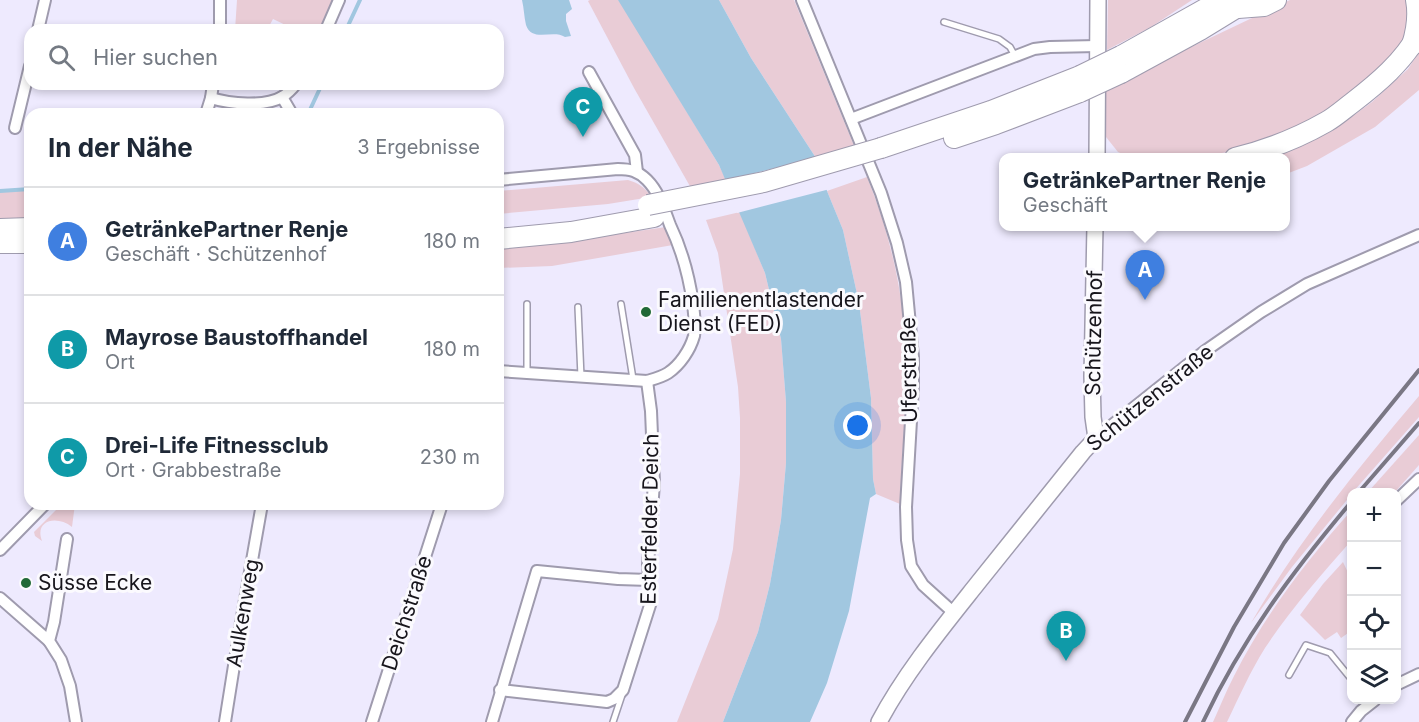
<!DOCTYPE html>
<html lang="de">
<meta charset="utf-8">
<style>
:root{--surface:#fff;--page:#f6f6f7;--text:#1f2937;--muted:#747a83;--line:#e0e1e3;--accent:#b45309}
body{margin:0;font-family:Inter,sans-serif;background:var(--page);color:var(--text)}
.controls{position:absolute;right:18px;bottom:18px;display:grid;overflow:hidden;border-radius:12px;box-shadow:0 3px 9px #0003}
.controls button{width:54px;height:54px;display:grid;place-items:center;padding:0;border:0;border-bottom:2px solid var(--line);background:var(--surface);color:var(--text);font:30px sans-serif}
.you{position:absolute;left:858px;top:426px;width:21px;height:21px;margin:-15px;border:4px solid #fff;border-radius:50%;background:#1a73e8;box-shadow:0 0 0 9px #1a73e833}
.badge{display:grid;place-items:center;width:39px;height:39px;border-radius:50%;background:var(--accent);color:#fff;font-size:20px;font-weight:700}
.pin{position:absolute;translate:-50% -50px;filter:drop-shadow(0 2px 3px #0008)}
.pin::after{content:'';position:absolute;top:32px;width:21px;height:18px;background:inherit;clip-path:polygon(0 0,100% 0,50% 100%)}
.popup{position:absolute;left:999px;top:153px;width:291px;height:78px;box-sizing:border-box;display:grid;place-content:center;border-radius:12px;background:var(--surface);filter:drop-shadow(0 2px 4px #0005);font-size:20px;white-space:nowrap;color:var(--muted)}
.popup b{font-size:22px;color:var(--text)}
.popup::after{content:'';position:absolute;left:50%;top:100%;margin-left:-12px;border:12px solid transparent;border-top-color:var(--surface)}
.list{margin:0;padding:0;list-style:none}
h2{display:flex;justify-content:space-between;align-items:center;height:78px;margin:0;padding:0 24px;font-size:26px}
h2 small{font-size:20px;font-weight:400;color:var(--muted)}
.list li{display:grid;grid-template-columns:39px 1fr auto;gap:18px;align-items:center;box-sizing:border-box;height:108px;padding:0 24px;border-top:2px solid var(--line)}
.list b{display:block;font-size:22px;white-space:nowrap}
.list p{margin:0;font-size:20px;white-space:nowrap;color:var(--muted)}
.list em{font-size:20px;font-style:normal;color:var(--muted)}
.icon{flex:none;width:33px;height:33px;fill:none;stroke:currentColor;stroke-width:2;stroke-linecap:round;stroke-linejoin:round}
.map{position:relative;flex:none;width:1419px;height:722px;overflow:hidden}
.search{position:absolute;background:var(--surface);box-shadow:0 3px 9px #0003;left:24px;top:24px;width:480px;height:66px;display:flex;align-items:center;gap:15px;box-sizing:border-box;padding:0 21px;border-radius:18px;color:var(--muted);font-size:22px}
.panel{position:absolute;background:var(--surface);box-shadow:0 3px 9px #0003;left:24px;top:108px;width:480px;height:402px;border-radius:18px}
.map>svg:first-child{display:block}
</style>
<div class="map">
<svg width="1419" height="722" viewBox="0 0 1419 722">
<rect width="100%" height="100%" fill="#eeeafe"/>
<!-- green -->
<g fill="#e9ccd6">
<path d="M237,0H332L319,30H296L273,19L267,30H235Z"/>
<path d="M590,0H618L620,1L719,165L726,180L691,188L634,88L588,1Z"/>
<path d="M719,0H794L855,148L816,158L751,58Z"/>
<path d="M1108,0H1192L1151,27L1107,50Z"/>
<path d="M1290,0H1409L1407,33L1399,46L1367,81L1313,121L1267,142L1228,152L1204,156L1164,157H1135L1125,155L1118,152L1106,137L1105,128V88Z"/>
<path d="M1419,52V90L1375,127L1307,166L1286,174V158H1262L1295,147L1332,131L1372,102L1408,69Z"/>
<path d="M867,177C894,243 908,313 906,384C905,424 901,464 900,504L876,494L873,479L871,398L859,303L843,230L827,191Z"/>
<path d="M628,180C638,183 645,187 651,197L608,204L498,214V191Z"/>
<path d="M30,189V221L0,222V191Z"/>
<path d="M740,212L765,273L781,339L786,402V463L781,520L770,584L758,632L723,722H677L718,619L733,549L740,474V418L738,387L718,253L706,220Z"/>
<path d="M666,227L673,245L552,266L498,268V248L555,243Z"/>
<path d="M1419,396V417L1353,492H1352L1351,495L1292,567L1251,623C1298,541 1358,468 1419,396Z"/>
<path d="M1419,435V465L1395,492H1368Z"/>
<path d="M62,504H75L72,527C57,515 34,520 42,541L35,536L34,532Z"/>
<path d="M1351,511V541C1321,575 1290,610 1265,648C1250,672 1239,697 1227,722H1213C1220,707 1226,691 1234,676C1264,616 1307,560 1351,511Z"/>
<path d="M1343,562L1351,579V631L1341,638L1337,632L1325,640L1300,615L1323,584Z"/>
</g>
<!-- water -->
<g fill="#a1c7e0">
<path d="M522,0H569L572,9L566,14V21L571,36L565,37C553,29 532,43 526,25C524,17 524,8 522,0Z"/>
<path d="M618,0H719L751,58L816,158L827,191L843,230L859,303L871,398L873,479L876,494L870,498L849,611L827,683L810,722H723L758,632L770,584L781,520L786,463V402L781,339L765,273L719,165Z"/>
</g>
<!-- pier -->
<path fill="#eeeafe" d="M819,157L830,189L737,213L723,181Z"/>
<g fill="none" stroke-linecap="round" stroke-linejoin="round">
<!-- stream -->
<g stroke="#a1c7e0" stroke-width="4">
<path d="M346,30L360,0"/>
<path d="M308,114L322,84"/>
<path d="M0,191L30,189"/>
</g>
<defs>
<g id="lane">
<path d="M944,22L999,39L1010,47L1015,56"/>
<path d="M621,304L633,379"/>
<path d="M578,307L581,377"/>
<path d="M527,373V304"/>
<path d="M1289,675L1306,645L1330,653L1352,680"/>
<path d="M613,722L622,695"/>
</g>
<g id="street">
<path d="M802,0L881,193L897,243L906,282L913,357V386L906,507L907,540L911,566L923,585L954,613"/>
<path d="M38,30L45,0"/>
<path d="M220,30V0"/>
<path d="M326,30L339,0"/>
<path d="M589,72L635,155L637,172"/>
<path d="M282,97L292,114"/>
<path d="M211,98C230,104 265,107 282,97C287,94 292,89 296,84"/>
<path d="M206,114L211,98L213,84"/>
<path d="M851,119L1034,49L1050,47L1097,46"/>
<path d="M15,128L30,66"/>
<path d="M498,180L618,169C630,169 638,171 647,180C659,192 664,209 670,225C682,250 689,276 693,304C694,314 696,325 694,336C690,350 680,365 668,373C662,377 654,379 647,381L498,371"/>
<path d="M1096,438L1205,351L1261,312L1307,284L1419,235"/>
<path d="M1396,501L1419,479"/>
<path d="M67,539L54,622L49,641L61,660L70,686L76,722"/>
<path d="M0,550L45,504"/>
<path d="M0,598L49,641"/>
<path d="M1396,685L1419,674"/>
<path d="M500,690L607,702L614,699L623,690L651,602L648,565L654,483L651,411L647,381"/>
<path d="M225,722L240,628L262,504"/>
<path d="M372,722L442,504"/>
<path d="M492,722L537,571L618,579L649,580"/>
<path d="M1352,722L1361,711L1375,700"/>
</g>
<g id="secondary">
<path d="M1097,158L1098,0"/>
<path d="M879,722C905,673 942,628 977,584C1012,540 1048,496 1083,452L1096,438L1093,417L1092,376L1095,226"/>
</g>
<g id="highway">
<path d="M1238,8L1264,6L1276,0"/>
<path d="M1412,45C1417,29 1419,16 1416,0"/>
<path d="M1121,56L1221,0"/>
<path d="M1121,73L1200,30L1249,0"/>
<path d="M954,138L996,124L1080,92"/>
<path d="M881,148L991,111L1080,76"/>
<path d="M1235,158C1267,150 1298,138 1326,122C1335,117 1344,109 1352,103C1378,83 1403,62 1419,33"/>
<path d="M0,229L30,228"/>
<path d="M498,239L571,232L654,217"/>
<path d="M0,243H30"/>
</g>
</defs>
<!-- lane casing -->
<use href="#lane" stroke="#9f9bae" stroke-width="8"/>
<!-- street casing -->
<use href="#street" stroke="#9f9bae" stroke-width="14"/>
<!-- secondary casing -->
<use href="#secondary" stroke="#9f9bae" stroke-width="18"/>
<!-- highway casing -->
<use href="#highway" stroke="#9f9bae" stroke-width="22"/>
<!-- lane -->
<use href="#lane" stroke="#fff" stroke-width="5"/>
<!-- street -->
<use href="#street" stroke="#fff" stroke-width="10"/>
<!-- secondary -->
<use href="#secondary" stroke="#fff" stroke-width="15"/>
<!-- highway -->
<use href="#highway" stroke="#fff" stroke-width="20"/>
<!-- rail -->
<g stroke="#7a7784" stroke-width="4">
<path d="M1359,492L1419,423"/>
<path d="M1185,722L1234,627L1284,543L1329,481L1419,370"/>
<path d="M1203,722C1242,639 1293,571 1352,501"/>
</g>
<defs>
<g id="highway-bridge">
<path d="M1080,76L1121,56"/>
<path d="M1080,92L1121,73"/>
<path d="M648,205L764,182L881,148"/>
</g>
</defs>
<!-- highway-bridge casing -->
<use href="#highway-bridge" stroke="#9f9bae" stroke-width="22" stroke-linecap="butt"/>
<!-- highway-bridge -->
<use href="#highway-bridge" stroke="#fff" stroke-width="20"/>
</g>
<!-- markers -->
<g fill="#216936" stroke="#fbfafe" stroke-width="2">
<circle cx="646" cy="312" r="6"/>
<circle cx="26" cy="583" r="6"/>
</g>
<g text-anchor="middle" stroke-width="6" stroke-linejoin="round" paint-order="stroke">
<!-- poi labels -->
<g font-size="21" fill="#17151c" stroke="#fbfafe" text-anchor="start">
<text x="658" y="307">Familienentlastender<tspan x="658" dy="24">Dienst (FED)</tspan></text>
<text x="38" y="590">Süsse Ecke</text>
</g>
<!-- street labels -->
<g font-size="21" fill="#17151c" stroke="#fbfafe">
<text transform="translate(1094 333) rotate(-89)" y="7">Schützenhof</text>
<text transform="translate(909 370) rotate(-91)" y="7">Uferstraße</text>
<text transform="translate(1150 398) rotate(-39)" y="7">Schützenstraße</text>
<text transform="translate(650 519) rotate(-89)" y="7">Esterfelder Deich</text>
<text transform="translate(243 613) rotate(-80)" y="7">Aulkenweg</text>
<text transform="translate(407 613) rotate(-72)" y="7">Deichstraße</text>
</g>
</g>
</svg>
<div class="controls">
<button>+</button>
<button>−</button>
<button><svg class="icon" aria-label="locate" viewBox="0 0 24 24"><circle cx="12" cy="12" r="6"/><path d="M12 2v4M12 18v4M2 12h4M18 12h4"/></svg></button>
<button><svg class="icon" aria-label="layers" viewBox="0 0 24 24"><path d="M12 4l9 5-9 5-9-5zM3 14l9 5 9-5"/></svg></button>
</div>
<div class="you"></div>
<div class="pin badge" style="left:1145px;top:300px;background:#3f7fe0">A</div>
<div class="popup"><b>GetränkePartner Renje</b>Geschäft</div>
<div class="pin badge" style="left:1066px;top:661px;background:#0f9aa8">B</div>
<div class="pin badge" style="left:583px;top:137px;background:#0f9aa8">C</div>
<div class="search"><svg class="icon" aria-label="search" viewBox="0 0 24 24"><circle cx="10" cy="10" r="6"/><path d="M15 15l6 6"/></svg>Hier suchen</div>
<section class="panel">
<h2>In der Nähe<small>3 Ergebnisse</small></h2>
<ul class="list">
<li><span class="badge" style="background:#3f7fe0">A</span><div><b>GetränkePartner Renje</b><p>Geschäft · Schützenhof</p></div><em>180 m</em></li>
<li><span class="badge" style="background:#0f9aa8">B</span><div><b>Mayrose Baustoffhandel</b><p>Ort</p></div><em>180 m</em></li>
<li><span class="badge" style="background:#0f9aa8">C</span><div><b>Drei-Life Fitnessclub</b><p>Ort · Grabbestraße</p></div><em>230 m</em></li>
</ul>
</section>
</div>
